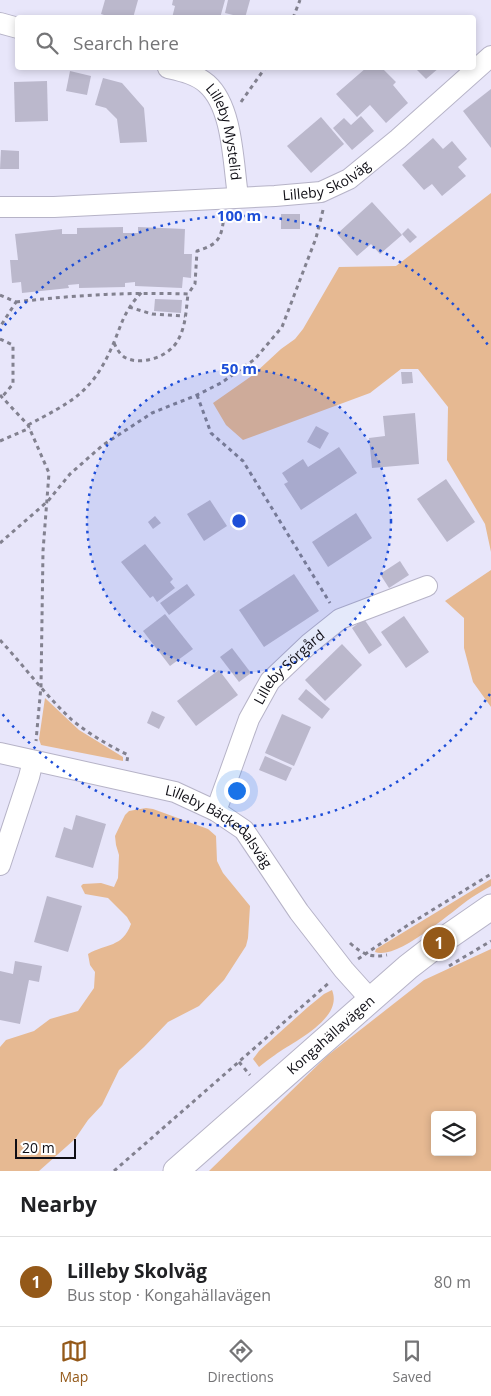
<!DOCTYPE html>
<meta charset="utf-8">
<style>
:root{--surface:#fff;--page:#f2f2f2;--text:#202124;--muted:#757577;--line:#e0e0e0;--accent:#945919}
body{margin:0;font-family:"Open Sans",sans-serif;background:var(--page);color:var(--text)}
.controls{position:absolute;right:15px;bottom:15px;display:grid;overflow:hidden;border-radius:5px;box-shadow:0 2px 8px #0003}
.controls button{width:45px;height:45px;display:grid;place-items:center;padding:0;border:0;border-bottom:1px solid var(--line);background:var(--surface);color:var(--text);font:25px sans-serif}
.scale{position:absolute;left:15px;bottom:12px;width:61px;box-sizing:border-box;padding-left:5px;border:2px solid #0f0e15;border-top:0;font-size:14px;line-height:18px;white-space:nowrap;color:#0f0e15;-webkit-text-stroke:4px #fff;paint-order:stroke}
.you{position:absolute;left:236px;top:790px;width:18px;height:18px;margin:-12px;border:4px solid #fff;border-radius:50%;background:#1a73e8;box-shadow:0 0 0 8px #1a73e833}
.badge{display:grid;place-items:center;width:32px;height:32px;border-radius:50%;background:var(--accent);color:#fff;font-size:16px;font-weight:700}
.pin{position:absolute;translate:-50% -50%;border:2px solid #fff;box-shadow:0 1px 5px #0006}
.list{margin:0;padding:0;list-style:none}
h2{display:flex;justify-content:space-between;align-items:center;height:65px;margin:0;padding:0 20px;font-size:21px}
h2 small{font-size:16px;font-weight:400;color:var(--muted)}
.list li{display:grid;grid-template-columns:32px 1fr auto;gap:15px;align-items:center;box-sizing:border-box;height:90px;padding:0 20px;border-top:1px solid var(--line)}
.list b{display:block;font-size:19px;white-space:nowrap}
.list p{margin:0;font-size:16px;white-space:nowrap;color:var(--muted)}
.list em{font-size:16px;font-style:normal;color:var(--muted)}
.icon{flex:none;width:28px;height:28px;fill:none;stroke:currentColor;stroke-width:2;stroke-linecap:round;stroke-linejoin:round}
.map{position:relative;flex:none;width:491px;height:1171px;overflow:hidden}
.search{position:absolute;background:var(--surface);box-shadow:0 2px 8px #0003;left:15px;right:15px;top:15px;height:55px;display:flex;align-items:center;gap:12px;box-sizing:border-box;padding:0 18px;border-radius:5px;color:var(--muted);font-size:19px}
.sheet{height:155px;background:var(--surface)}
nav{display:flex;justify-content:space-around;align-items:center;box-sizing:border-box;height:70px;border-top:1px solid var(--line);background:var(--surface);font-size:14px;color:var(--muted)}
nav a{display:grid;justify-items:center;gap:2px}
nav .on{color:var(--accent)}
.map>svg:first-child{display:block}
</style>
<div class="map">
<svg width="491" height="1171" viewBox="0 0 491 1171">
<rect width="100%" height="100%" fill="#e8e6fa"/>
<!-- green -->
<g fill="#e6b992" fill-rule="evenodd">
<path d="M491,193V552L485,524L447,460L448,407L418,369H401L370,393L243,440L226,425L213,403L253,375L281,349L295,339L303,329L339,267L396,266Z"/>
<path d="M491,570V707L473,682L464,648V618L445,601Z"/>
<path d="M45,698L79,730L123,757V761L41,745L39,739Z"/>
<path d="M146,808L153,809L208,829L216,836L217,861L223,873L250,906L248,938L246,946L224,980L199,1006L168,1022L144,1047L119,1070L102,1105L88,1120L75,1139L39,1171H0V1047L6,1040L34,1031L50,1019L78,1011L94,988L95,972L90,965L88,954C107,943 122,948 131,924L127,917L108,898L85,894L81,886L83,884L101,883L114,887L118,878L119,855L116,845L115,836L125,815L129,811Z"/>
<path d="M491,879V886C484,890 477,894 471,898C452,911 397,961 375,952L376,949Z"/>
<path d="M491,949V1171H209L327,1056L424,980ZM435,1115H472V1152H435Z"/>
<path d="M332,990C344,1019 292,1042 275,1055C269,1059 264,1063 259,1067L253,1059L259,1051L308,1007L324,994Z"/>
</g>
<!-- building -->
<g fill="#bbb8cc">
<path d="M105,0H138L133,18H113L101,14Z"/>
<path d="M173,0H225L220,18L204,15L203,18H172L175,6L172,5Z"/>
<path d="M228,0H250L245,18L225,13Z"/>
<path d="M366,68H382L396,82L393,85L408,103L386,123L370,105L357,117L336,94Z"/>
<path d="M415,68H439L426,79Z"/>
<path d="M70,71L91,76L87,95L66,91Z"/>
<path d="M103,78L122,83L144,108L147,142L120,143L117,119L106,108L95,105Z"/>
<path d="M47,81L48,121L15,122L14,82Z"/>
<path d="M491,89V148L463,111Z"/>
<path d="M361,116L374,131L352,150L333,128L344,118L351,125Z"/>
<path d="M321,117L344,144L311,173L287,146Z"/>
<path d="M433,138L443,149L452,141L467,159L458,167L466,176L442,196L432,184L424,190L402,165Z"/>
<path d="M1,150L19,151V169H0Z"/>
<path d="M372,202L402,235L380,254L371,244L357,256L337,234Z"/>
<rect x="281" y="214" width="19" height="15"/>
<path d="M123,227V233H138V227L185,229L184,254H192L191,278L183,277L182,288L135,286V282L125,283V287L79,288V284L68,285L69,288L22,293L21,282L12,283L10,260H18L15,234L62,229V234H77V228Z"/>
<path d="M408,228L417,237L410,243L402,234Z"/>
<path d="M155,299L182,300L181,313L154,311Z"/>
<path d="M401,372H412L413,383L402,384Z"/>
<path d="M415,413L419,464L372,468L369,438L385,436L383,416Z"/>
<path d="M316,426L329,433L320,449L307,442Z"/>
<path d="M339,447L357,473L301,510L284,484L288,482L282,473L303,459L308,467Z"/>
<path d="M446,479L475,522L447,542L417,499Z"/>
<path d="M210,500L227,526L204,541L187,514Z"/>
<path d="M356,513L372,538L328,567L312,542Z"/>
<path d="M155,516L161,523L153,529L148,522Z"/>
<path d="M145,544L173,579L170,582L175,588L157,602L153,596L150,598L121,562Z"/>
<path d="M400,561L409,575L389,588L380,574Z"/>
<path d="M294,574L319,611L264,647L239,610Z"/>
<path d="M187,584L195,595L169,615L160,603Z"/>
<path d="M165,614L193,649L170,666L143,631Z"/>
<path d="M404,616L429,652L406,668L381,632Z"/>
<path d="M364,619L382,645L369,654L352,628Z"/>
<path d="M342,644L362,665L325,701L305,680Z"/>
<path d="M232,648L251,673L239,682L220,657Z"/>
<path d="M219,670L238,695L196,726L177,701Z"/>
<path d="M306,689L330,709L322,719L298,699Z"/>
<path d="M152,711L165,717L159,729L147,723Z"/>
<path d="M282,714L311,727L294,766L265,753Z"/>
<path d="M265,756L292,768L286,781L259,770Z"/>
<path d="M76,815L106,824L93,868L55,857L64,827L72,830Z"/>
<path d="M47,896L82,906L68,952L34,942Z"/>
<path d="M15,961L42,966L39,982L29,980L20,1024L0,1020V971L13,974Z"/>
</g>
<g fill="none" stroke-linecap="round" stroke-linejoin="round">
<defs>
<g id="minor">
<path d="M0,23L18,28"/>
<path id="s1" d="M168,68C181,71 196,74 207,84C233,107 233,163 238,196"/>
<path id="s2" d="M0,207H54L275,196L321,192L349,179L398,139L491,56"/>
<path id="s3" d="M0,753L175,792L216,811L244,830L299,912L344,970L371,1000"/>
<path id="s4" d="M216,811L249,719L270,681L310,643L340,619L427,586"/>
<path d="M0,865L29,777L33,761"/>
</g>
<g id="tertiary">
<path id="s5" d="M176,1171L408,967L439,943L491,907"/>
</g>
</defs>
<!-- minor casing -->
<use href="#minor" stroke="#b6b3c7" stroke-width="22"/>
<!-- tertiary casing -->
<use href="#tertiary" stroke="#b6b3c7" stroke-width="27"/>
<!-- path -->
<g stroke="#82818f" stroke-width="3" stroke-dasharray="4 4" stroke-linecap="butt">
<path d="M293,18L300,0"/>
<path d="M241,102L265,68"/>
<path d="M0,295L16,302L0,327"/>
<path d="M16,302C75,295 129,292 188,294L195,284L197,251C219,244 221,239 224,217"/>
<path d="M129,307L152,314L185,316"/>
<path d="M0,339L13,345V384L2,397"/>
<path d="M114,343C117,349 120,355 126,358C143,366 170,356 178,340C186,326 186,310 188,294"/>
<path d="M0,395L28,425L49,473L43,551L41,686L36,741"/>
<path d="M197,395L211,433L243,461L330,603"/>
<path d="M28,425C69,403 91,394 111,349C122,325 122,313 142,292"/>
<path d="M0,441L30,428"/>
<path d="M0,543L48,501L70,474L103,445L152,413L197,395L221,383L255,359L282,327L316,238L323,210"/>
<path d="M0,640C24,666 46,696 72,720C89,734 108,745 128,755L127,761"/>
<path d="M350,943C362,954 371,958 387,955"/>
<path d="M358,959L408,925L491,874"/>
<path d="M449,966L491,941"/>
<path d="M239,1062L250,1075"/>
<path d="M114,1171L330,982"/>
</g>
<!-- minor -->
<use href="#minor" stroke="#fff" stroke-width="20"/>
<!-- tertiary -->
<use href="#tertiary" stroke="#fff" stroke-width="25"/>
</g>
<!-- distance rings -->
<circle cx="239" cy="521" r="152" fill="#1d4ed8" fill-opacity=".12"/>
<g fill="none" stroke="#1d4ed8" stroke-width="2.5" stroke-dasharray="2.5 5">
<circle cx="239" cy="521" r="152"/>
<path d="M490 694A305 305 0 0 1 0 711M0 331A305 305 0 0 1 490 348"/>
</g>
<g text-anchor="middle" stroke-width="4" stroke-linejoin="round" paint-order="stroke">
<!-- street labels -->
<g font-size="14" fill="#0f0e15" stroke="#fff">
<text dy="5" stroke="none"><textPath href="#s1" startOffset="95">Lilleby Mystelid</textPath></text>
<text dy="5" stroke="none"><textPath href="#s2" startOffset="330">Lilleby Skolväg</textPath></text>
<text dy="5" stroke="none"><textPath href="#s4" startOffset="164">Lilleby Sörgård</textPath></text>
<text dy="5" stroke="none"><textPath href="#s3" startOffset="236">Lilleby Bäckedalsväg</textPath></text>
<text dy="5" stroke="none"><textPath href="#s5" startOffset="206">Kongahällavägen</textPath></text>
</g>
</g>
<circle cx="239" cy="521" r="8" fill="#1d4ed8" stroke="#fff" stroke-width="2.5"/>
<g font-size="15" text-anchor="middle" font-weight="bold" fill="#1d4ed8" stroke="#fff" stroke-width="4" stroke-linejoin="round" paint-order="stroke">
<text x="239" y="221">100 m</text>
<text x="239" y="374">50 m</text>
</g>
</svg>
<div class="controls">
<button><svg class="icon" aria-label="layers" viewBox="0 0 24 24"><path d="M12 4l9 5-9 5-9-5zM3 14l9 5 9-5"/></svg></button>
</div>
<div class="scale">20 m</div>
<div class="you"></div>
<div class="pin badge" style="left:439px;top:943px">1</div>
<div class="search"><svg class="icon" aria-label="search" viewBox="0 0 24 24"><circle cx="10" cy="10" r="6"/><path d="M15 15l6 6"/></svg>Search here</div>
</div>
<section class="sheet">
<h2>Nearby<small></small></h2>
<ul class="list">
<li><span class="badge">1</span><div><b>Lilleby Skolväg</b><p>Bus stop · Kongahällavägen</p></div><em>80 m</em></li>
</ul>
</section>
<nav>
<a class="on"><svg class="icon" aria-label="map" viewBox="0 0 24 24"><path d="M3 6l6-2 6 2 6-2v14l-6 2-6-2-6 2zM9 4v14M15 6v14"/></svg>Map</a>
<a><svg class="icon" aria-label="directions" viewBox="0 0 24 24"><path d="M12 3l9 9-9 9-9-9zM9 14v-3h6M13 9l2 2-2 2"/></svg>Directions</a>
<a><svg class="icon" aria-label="saved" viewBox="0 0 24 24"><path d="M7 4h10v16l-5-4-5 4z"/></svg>Saved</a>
</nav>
